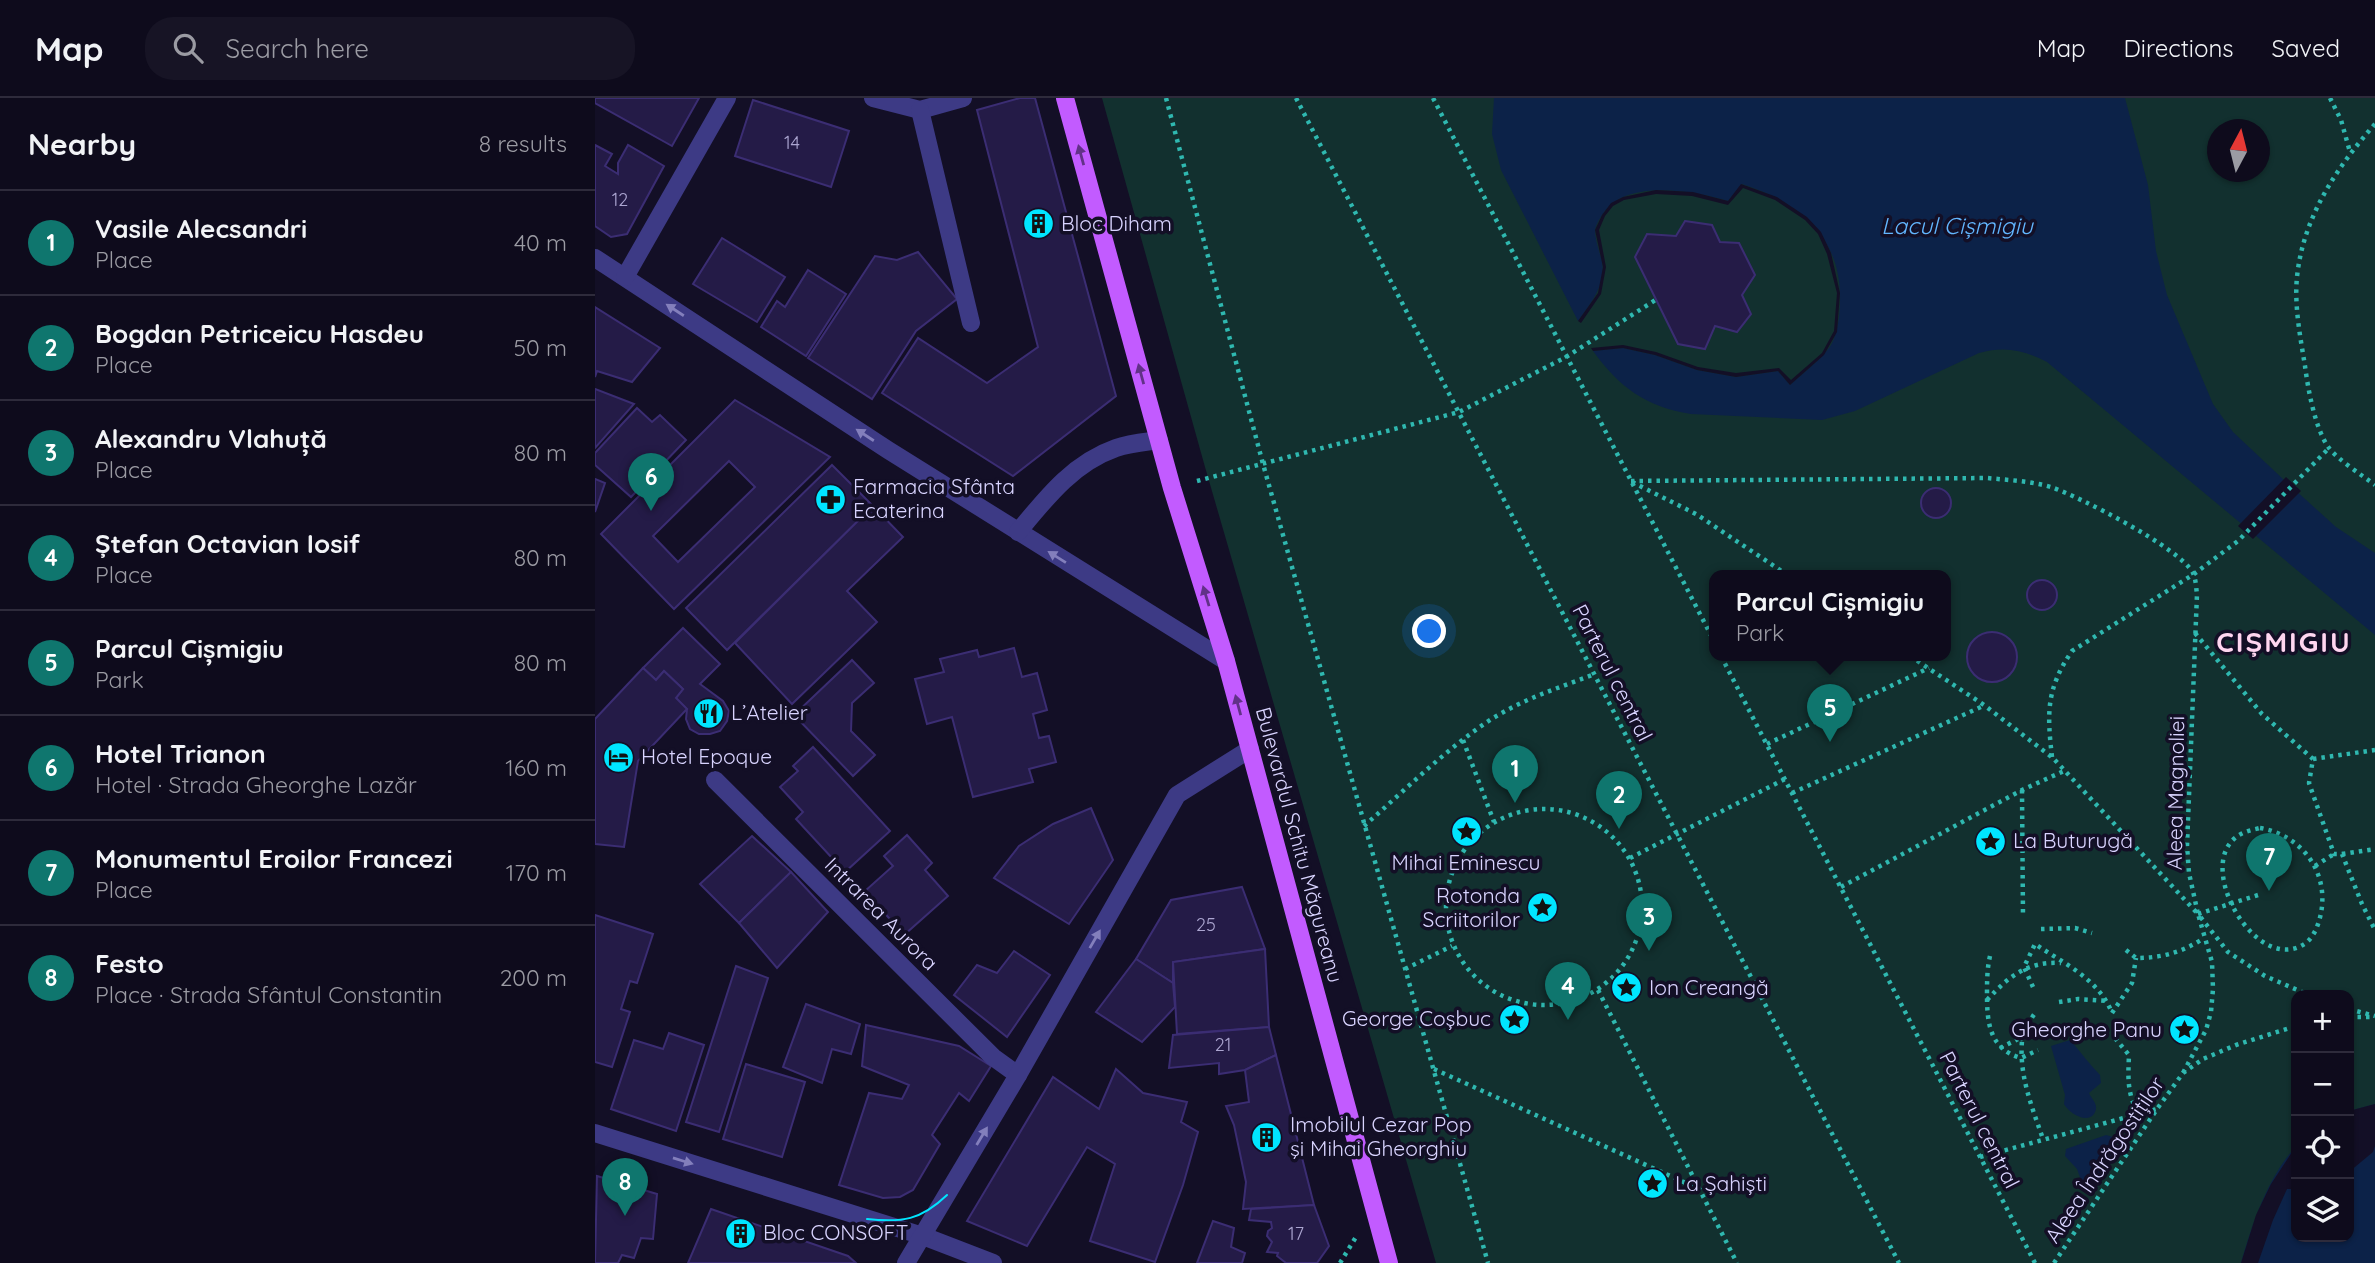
<!DOCTYPE html>
<meta charset="utf-8">
<style>
:root{--surface:#0e0b1c;--page:#171425;--text:#f1f3f6;--muted:#9b9ba3;--line:#2e2b3b;--accent:#0f766e}
body{margin:0;font-family:Quicksand,sans-serif;background:var(--page);color:var(--text)}
.controls{position:absolute;right:21px;bottom:21px;display:grid;overflow:hidden;border-radius:14px;box-shadow:0 2px 5px #0004}
.controls button{width:63px;height:63px;display:grid;place-items:center;padding:0;border:0;border-bottom:2px solid var(--line);background:var(--surface);color:var(--text);font:35px sans-serif}
.compass{position:absolute;left:1612px;top:21px;width:63px;height:63px;border-radius:50%;background:var(--surface);box-shadow:0 2px 5px #0004;rotate:7deg}
.you{position:absolute;left:835px;top:534px;width:24px;height:24px;margin:-18px;border:5px solid #fff;border-radius:50%;background:#1a73e8;box-shadow:0 0 0 10px #1a73e833}
.badge{display:grid;place-items:center;width:46px;height:46px;border-radius:50%;background:var(--accent);color:#fff;font-size:23px;font-weight:700}
.pin{position:absolute;translate:-50% -58px;filter:drop-shadow(0 2px 4px #0008)}
.pin::after{content:'';position:absolute;top:37px;width:24px;height:21px;background:inherit;clip-path:polygon(0 0,100% 0,50% 100%)}
.popup{position:absolute;left:1114px;top:472px;width:242px;height:91px;box-sizing:border-box;display:grid;place-content:center;border-radius:14px;background:var(--surface);filter:drop-shadow(0 2px 5px #0005);font-size:23px;white-space:nowrap;color:var(--muted)}
.popup b{font-size:26px;color:var(--text)}
.popup::after{content:'';position:absolute;left:50%;top:100%;margin-left:-14px;border:14px solid transparent;border-top-color:var(--surface)}
.list{margin:0;padding:0;list-style:none}
h2{display:flex;justify-content:space-between;align-items:center;height:91px;margin:0;padding:0 28px;font-size:30px}
h2 small{font-size:23px;font-weight:400;color:var(--muted)}
.list li{display:grid;grid-template-columns:46px 1fr auto;gap:21px;align-items:center;box-sizing:border-box;height:105px;padding:0 28px;border-top:2px solid var(--line)}
.list b{display:block;font-size:26px;white-space:nowrap}
.list p{margin:0;font-size:23px;white-space:nowrap;color:var(--muted)}
.list em{font-size:23px;font-style:normal;color:var(--muted)}
.icon{flex:none;width:38px;height:38px;fill:none;stroke:currentColor;stroke-width:2;stroke-linecap:round;stroke-linejoin:round}
.map{position:relative;flex:none;width:1780px;height:1165px;overflow:hidden}
header{display:flex;align-items:center;gap:42px;box-sizing:border-box;height:98px;padding:0 35px;background:var(--surface);border-bottom:2px solid var(--line)}
header strong{font-size:33px}
nav{display:flex;gap:38px;margin-inline-start:auto;font-size:24px}
.search{width:490px;height:63px;background:var(--page);display:flex;align-items:center;gap:18px;box-sizing:border-box;padding:0 24px;border-radius:28px;color:var(--muted);font-size:26px}
main{display:flex}
aside{flex:1;background:var(--surface)}
.map>svg:first-child{display:block}
</style>
<header>
<strong>Map</strong>
<div class="search"><svg class="icon" aria-label="search" viewBox="0 0 24 24"><circle cx="10" cy="10" r="6"/><path d="M15 15l6 6"/></svg>Search here</div>
<nav><a>Map</a><a>Directions</a><a>Saved</a></nav>
</header>
<main>
<aside>
<h2>Nearby<small>8 results</small></h2>
<ul class="list">
<li><span class="badge">1</span><div><b>Vasile Alecsandri</b><p>Place</p></div><em>40 m</em></li>
<li><span class="badge">2</span><div><b>Bogdan Petriceicu Hasdeu</b><p>Place</p></div><em>50 m</em></li>
<li><span class="badge">3</span><div><b>Alexandru Vlahuță</b><p>Place</p></div><em>80 m</em></li>
<li><span class="badge">4</span><div><b>Ștefan Octavian Iosif</b><p>Place</p></div><em>80 m</em></li>
<li><span class="badge">5</span><div><b>Parcul Cișmigiu</b><p>Park</p></div><em>80 m</em></li>
<li><span class="badge">6</span><div><b>Hotel Trianon</b><p>Hotel · Strada Gheorghe Lazăr</p></div><em>160 m</em></li>
<li><span class="badge">7</span><div><b>Monumentul Eroilor Francezi</b><p>Place</p></div><em>170 m</em></li>
<li><span class="badge">8</span><div><b>Festo</b><p>Place · Strada Sfântul Constantin</p></div><em>200 m</em></li>
</ul>
</aside>
<div class="map">
<svg width="1780" height="1165" viewBox="0 0 1780 1165">
<rect width="100%" height="100%" fill="#130f26"/>
<!-- green -->
<path fill="#12302f" fill-rule="evenodd" d="M507,0H1780V1165H841L610,369ZM1622,32H1664V74H1622ZM1120,478H1350V558H1120ZM1701,897H1754V1139H1701Z"/>
<!-- water -->
<g fill="#0c2248">
<path d="M899,0H1530L1553,87L1561,153L1572,197L1618,306L1638,334L1688,381L1741,429L1780,455V537L1452,264C1429,252 1410,248 1384,255L1260,313L1227,322L1096,316C1051,309 1024,289 998,253L1028,250L1060,257L1102,272L1141,279L1183,273L1195,287C1208,275 1223,264 1234,250C1242,240 1245,217 1245,204C1247,139 1204,104 1147,86L1133,103C1100,93 1034,81 1010,113C1006,118 1001,126 1000,132C1000,142 1005,155 1007,164C1011,187 996,205 983,223L906,72L897,36Z"/>
<path d="M1475,942C1486,954 1494,966 1505,977L1506,985L1494,995C1496,1000 1502,1005 1501,1011C1497,1029 1474,1016 1469,1006L1470,997L1456,948Z"/>
<path d="M1780,1006V1165H1646C1658,1124 1672,1081 1701,1048V1139H1754V1013Z"/>
<path d="M1511,1037L1518,1039L1521,1046L1520,1051L1499,1085L1496,1087L1487,1085L1482,1071L1470,1058L1471,1051Z"/>
</g>
<!-- pier -->
<g fill="#130f26">
<path d="M1146,86L1182,99L1212,119L1226,134L1236,155L1245,195L1242,234L1229,257L1195,287L1183,273L1141,279L1102,272L1060,257L1028,250L998,253L996,250L1028,247L1061,254L1103,269L1141,275L1184,270L1196,282L1227,255L1239,233L1242,195L1232,156L1223,136L1210,122L1180,102L1148,90L1133,107L1097,98L1061,96L1029,102L1018,108L1010,118L1004,132L1011,169L1006,196L986,225L983,223L1003,195L1008,169L1000,132L1007,117L1016,105L1028,99L1061,92L1098,94L1133,103Z"/>
<path d="M1691,379L1706,393L1658,441L1643,428Z"/>
<path d="M1780,1006V1048L1778,1054L1754,1074V1013Z"/>
<path d="M1701,1048V1091H1692L1678,1122L1663,1165H1646L1661,1117L1676,1086Z"/>
</g>
<!-- building -->
<g fill="#241b47" stroke="#3b2d73" stroke-width="2" fill-rule="evenodd">
<path d="M0,0H104L77,48L0,5Z"/>
<path d="M425,0H440L521,298L418,378L287,295L323,240L392,285L443,249L382,12Z"/>
<path d="M158,2L254,33L236,89L140,58Z"/>
<path d="M0,47L17,56L10,68L23,76V65L33,47L69,68L32,136L16,139L0,128Z"/>
<path d="M1090,123L1117,127L1125,144L1144,145L1160,177L1147,197L1156,216L1142,234L1120,228L1110,251L1083,246L1040,159L1052,136L1081,138Z"/>
<path d="M127,140L190,179L162,224L98,186Z"/>
<path d="M323,154L362,201L321,233L277,301L213,260L280,158L302,162Z"/>
<path d="M213,172L251,196L211,258L166,229L182,203L190,209Z"/>
<path d="M0,209L65,250L37,284L2,273L0,279Z"/>
<path d="M0,291L39,306L0,350Z"/>
<path d="M140,302L235,359L79,511L6,436ZM134,363L160,389L83,464L58,438Z"/>
<path d="M42,310L57,324L65,317L91,342L36,399L0,367V355Z"/>
<path d="M237,367L278,408L132,552L91,510Z"/>
<path d="M0,381L10,385L0,414Z"/>
<circle cx="1341" cy="405" r="15"/>
<path d="M278,408L308,439L252,493L282,524L197,606L140,545Z"/>
<circle cx="1447" cy="497" r="15"/>
<path d="M88,530L125,566L105,586L128,603L134,613L132,623L125,633L115,636H104L95,631L91,621L92,611L81,600L88,591L69,573L61,582L48,570Z"/>
<circle cx="1397" cy="559" r="25"/>
<path d="M419,550L427,579L442,575L452,612L438,616L444,640L454,638L461,664L434,671L438,684L378,699L357,619L332,626L320,581L349,574L345,561L382,552L384,559Z"/>
<path d="M257,562L279,585L257,605L256,633L280,657L258,678L199,617Z"/>
<path d="M48,570L61,582L69,573L88,591L81,600L92,611L43,663L29,749L0,746V621Z"/>
<path d="M218,649L295,733L250,774L201,721L208,714L185,689L203,673L198,668Z"/>
<path d="M496,710L518,762L474,826L399,780L424,748L458,726Z"/>
<path d="M312,737L337,765L330,772L353,798L309,837L270,793L298,768L289,758Z"/>
<path d="M157,738L196,774L144,825L105,786Z"/>
<path d="M196,774L233,814L182,870L144,825Z"/>
<path d="M647,789L670,851L578,864V885L541,861L576,802Z"/>
<path d="M0,817L58,836L42,885L35,883L26,911L35,914L17,969L0,964Z"/>
<path d="M670,851L674,929L582,936L578,864Z"/>
<path d="M419,853L455,877L412,939L359,897L382,867L402,875Z"/>
<path d="M541,861L578,885L580,909L547,944L501,914Z"/>
<path d="M141,868L173,880L124,1034L91,1024Z"/>
<path d="M211,906L265,926L256,956L237,951L227,985L188,969Z"/>
<path d="M271,927L364,948L396,968L374,1003L364,995L337,1037L345,1046L318,1092L305,1099L288,1100L244,1087L274,995L307,1001L314,987L267,968Z"/>
<path d="M674,929L681,957L650,972L624,976V965L574,970L578,937Z"/>
<path d="M74,935L109,947L81,1033L16,1011L39,942L68,951Z"/>
<path d="M681,957L719,1107L648,1111L651,1084L639,1027L631,1008L654,1004L650,972Z"/>
<path d="M151,966L210,984L187,1059L128,1041Z"/>
<path d="M521,971L548,995L592,1004L586,1024L603,1034L588,1087L560,1164L495,1143L520,1066L492,1049L432,1148L372,1123L458,979L504,1011Z"/>
<path d="M2,1078L62,1096L58,1141L46,1140L39,1160L27,1157L23,1165H0Z"/>
<path d="M719,1107L734,1148L722,1165H691L682,1158L683,1155L672,1154L677,1144L672,1138L673,1133L677,1130L676,1124L654,1122L656,1111Z"/>
<path d="M116,1111L253,1158L261,1165H93Z"/>
<path d="M618,1123L639,1130L636,1149L650,1155L647,1165H602Z"/>
</g>
<g fill="none" stroke-linecap="round" stroke-linejoin="round">
<!-- path -->
<g stroke="#2fb8b0" stroke-width="4.5" stroke-dasharray="3.5 5" stroke-linecap="butt">
<path d="M571,0L668,366L893,1165"/>
<path d="M701,0L1304,1165"/>
<path d="M838,0L1120,545"/>
<path d="M1735,0L1746,22L1755,54"/>
<path d="M1780,26C1743,68 1711,115 1703,171C1698,203 1705,237 1710,268C1713,291 1720,331 1734,350C1742,361 1768,378 1780,387"/>
<path d="M602,383L864,314L971,259L1062,201"/>
<path d="M1036,383L1392,380C1413,382 1435,383 1456,389C1485,399 1585,450 1598,475C1601,481 1601,490 1602,496L1592,748L1594,775L1603,816L1633,854L1670,878L1714,897"/>
<path d="M1037,384L1101,416L1194,478"/>
<path d="M1600,535L1667,616L1718,661L1714,685L1739,756H1747L1767,806L1780,832"/>
<path d="M1126,558L1440,1165"/>
<path d="M1315,558L1389,607L1458,660L1603,816L1617,864L1618,891L1616,914L1611,932L1588,975"/>
<path d="M868,642L899,724"/>
<path d="M1172,646L1334,570"/>
<path d="M1457,659C1452,615 1451,591 1477,553L1599,476L1643,443L1734,350"/>
<path d="M1718,661L1780,652"/>
<path d="M1427,692L1428,819"/>
<path d="M1197,695L1388,608"/>
<circle cx="949" cy="809" r="98"/>
<path d="M769,728C809,693 848,654 892,624C925,602 963,590 1000,576"/>
<path d="M1665,730C1706,737 1734,773 1726,815C1724,825 1720,837 1712,844C1665,881 1600,773 1640,740C1647,734 1656,732 1665,730Z"/>
<path d="M1747,756L1780,751"/>
<path d="M1035,760L1190,681"/>
<path d="M1720,768L1739,756"/>
<path d="M1246,789L1427,692L1469,673"/>
<path d="M1603,816L1663,797"/>
<path d="M1446,831L1480,830L1497,835"/>
<path d="M1531,852L1541,860C1567,860 1588,854 1609,840"/>
<path d="M1395,858C1392,871 1392,883 1392,897C1392,926 1395,951 1426,960L1443,952"/>
<path d="M810,871L857,848"/>
<path d="M1438,889L1429,869L1440,846C1468,865 1504,881 1517,915"/>
<path d="M1003,892L1142,1165"/>
<path d="M1392,902C1414,878 1433,863 1466,865"/>
<path d="M1464,904L1483,901L1512,903"/>
<path d="M1754,911L1780,918"/>
<path d="M1517,915L1537,885L1541,860"/>
<path d="M1754,919H1779"/>
<path d="M1520,940L1534,957C1533,980 1532,995 1543,1015"/>
<path d="M1425,942C1432,933 1434,921 1442,913"/>
<path d="M1405,950L1423,941L1427,943C1424,978 1437,1009 1448,1041"/>
<path d="M839,971L1104,1091"/>
<path d="M1385,1059L1562,1011"/>
<path d="M745,1165L761,1139"/>
<path d="M1459,1165L1562,1011L1588,975L1608,961L1641,947L1701,928"/>
</g>
<!-- minor -->
<g stroke="#3d3a85" stroke-width="18">
<path d="M278,0L325,12L368,0"/>
<path d="M325,12L376,225"/>
<path d="M0,160L293,352L631,563"/>
<path d="M30,179L132,0"/>
<path d="M423,434C451,400 478,365 521,350C535,345 550,344 564,342"/>
<path d="M120,682L398,959L423,977"/>
<path d="M0,1035L328,1138L398,1165"/>
<path d="M311,1165L423,977L582,697L655,651"/>
</g>
<!-- major -->
<path stroke="#c25bff" stroke-width="18" d="M470,0L577,390L631,563L794,1165"/>
<!-- tram -->
<path stroke="#00e5ff" stroke-width="2" d="M272,1121C307,1125 326,1122 352,1097"/>
</g>
<!-- one-way arrows -->
<defs><path id="oneway-solid" d="M-6-.8H1V-3.2L6.5 0L1 3.2V.8H-6Z" transform="scale(1.75)"/></defs>
<g fill="#623188">
<use href="#oneway-solid" transform="translate(486 57) rotate(-105)"/>
<use href="#oneway-solid" transform="translate(546 276) rotate(-105)"/>
<use href="#oneway-solid" transform="translate(611 498) rotate(-107)"/>
<use href="#oneway-solid" transform="translate(643 607) rotate(-105)"/>
</g>
<g fill="#837fbc">
<use href="#oneway-solid" transform="translate(80 212) rotate(-147)"/>
<use href="#oneway-solid" transform="translate(270 337) rotate(-147)"/>
<use href="#oneway-solid" transform="translate(462 459) rotate(-148)"/>
<use href="#oneway-solid" transform="translate(500 841) rotate(-60)"/>
<use href="#oneway-solid" transform="translate(387 1038) rotate(-59)"/>
<use href="#oneway-solid" transform="translate(88 1063) rotate(17)"/>
</g>
<!-- icons -->
<defs>
<symbol id="building-disc" viewBox="-11 -11 22 22"><circle r="9.5" fill="#00e5ff" stroke="#130f26"/><path d="M-4-6H4V6H1V3H-1V6H-4ZM-2.5-4.3h1.7v1.8h-1.7ZM.8-4.3h1.7v1.8H.8ZM-2.5-1h1.7V.8h-1.7ZM.8-1h1.7V.8H.8Z" fill="#111"/></symbol>
<symbol id="pharmacy-disc" viewBox="-11 -11 22 22"><circle r="9.5" fill="#00e5ff" stroke="#130f26"/><path d="M-2-6h4v4h4v4h-4v4h-4v-4h-4v-4h4Z" fill="#111"/></symbol>
<symbol id="restaurant-disc" viewBox="-11 -11 22 22"><circle r="9.5" fill="#00e5ff" stroke="#130f26"/><path d="M-5-6h1v4h1v-4h1v4h1v-4h1v5L-1.5 .5V6h-2V.5L-5-1ZM5-6V6H3V1.5H1.5Q1.5-4 5-6Z" fill="#111"/></symbol>
<symbol id="hotel-disc" viewBox="-11 -11 22 22"><circle r="9.5" fill="#00e5ff" stroke="#130f26"/><path d="M-6-4.5h1.5V1H6V5H4.5V3h-9V5H-6ZM-4 0a1.8 1.8 0 1 1 3.6 0ZM.5 0V-2.5h3Q6-2.5 6 0Z" fill="#111"/></symbol>
<symbol id="sight-disc" viewBox="-11 -11 22 22"><circle r="9.5" fill="#00e5ff" stroke="#130f26"/><path d="M0-6L1.8-2.2L6-1.7L2.9 1.2L3.7 5.4L0 3.3L-3.7 5.4L-2.9 1.2L-6-1.7L-1.8-2.2Z" fill="#111"/></symbol>
</defs>
<g fill-rule="evenodd">
<use href="#building-disc" x="426" y="108" width="35" height="35"/>
<use href="#pharmacy-disc" x="218" y="384" width="35" height="35"/>
<use href="#restaurant-disc" x="96" y="598" width="35" height="35"/>
<use href="#hotel-disc" x="6" y="642" width="35" height="35"/>
<use href="#sight-disc" x="854" y="716" width="35" height="35"/>
<use href="#sight-disc" x="1378" y="726" width="35" height="35"/>
<use href="#sight-disc" x="930" y="792" width="35" height="35"/>
<use href="#sight-disc" x="1014" y="872" width="35" height="35"/>
<use href="#sight-disc" x="902" y="904" width="35" height="35"/>
<use href="#sight-disc" x="1572" y="914" width="35" height="35"/>
<use href="#building-disc" x="654" y="1022" width="35" height="35"/>
<use href="#sight-disc" x="1040" y="1068" width="35" height="35"/>
<use href="#building-disc" x="128" y="1118" width="35" height="35"/>
</g>
<g text-anchor="middle" stroke-width="7" stroke-linejoin="round" paint-order="stroke">
<!-- number labels -->
<g font-size="18" fill="#aca6d1">
<text x="197" y="51">14</text>
<text x="25" y="108">12</text>
<text x="611" y="833">25</text>
<text x="628" y="953">21</text>
<text x="701" y="1142">17</text>
</g>
<!-- poi labels -->
<g font-size="21" fill="#d9d4ff" stroke="#130f26" text-anchor="start">
<text x="466" y="133">Bloc Diham</text>
<text x="258" y="396">Farmacia Sfânta<tspan x="258" dy="24">Ecaterina</tspan></text>
<text x="136" y="622">L’Atelier</text>
<text x="46" y="666">Hotel Epoque</text>
<text x="1418" y="750">La Buturugă</text>
<text x="871" y="772" text-anchor="middle">Mihai Eminescu</text>
<text x="925" y="805" text-anchor="end">Rotonda<tspan x="925" dy="24">Scriitorilor</tspan></text>
<text x="1054" y="897">Ion Creangă</text>
<text x="896" y="928" text-anchor="end">George Coșbuc</text>
<text x="1567" y="939" text-anchor="end">Gheorghe Panu</text>
<text x="695" y="1034">Imobilul Cezar Pop<tspan x="695" dy="24">şi Mihai Gheorghiu</tspan></text>
<text x="1080" y="1093">La Șahiști</text>
<text x="168" y="1142">Bloc CONSOFT</text>
</g>
<!-- street labels -->
<g font-size="21" fill="#d9d4ff" stroke="#130f26">
<text transform="translate(1017 575) rotate(63)" y="7">Parterul central</text>
<text transform="translate(1581 695) rotate(-89)" y="7">Aleea Magnoliei</text>
<text transform="translate(704 747) rotate(75)" y="7">Bulevardul Schitu Măgureanu</text>
<text transform="translate(286 816) rotate(45)" y="7">Intrarea Aurora</text>
<text transform="translate(1384 1022) rotate(63)" y="7">Parterul central</text>
<text transform="translate(1510 1062) rotate(-56)" y="7">Aleea Îndrăgostiților</text>
</g>
<!-- water labels -->
<g font-size="23" font-style="italic" fill="#62b6ff" stroke="#130f26">
<text x="1362" y="136">Lacul Cișmigiu</text>
</g>
<!-- district labels -->
<g font-size="28" font-weight="bold" letter-spacing="2" fill="#ffd6f0" stroke="#130f26">
<text x="1689" y="554">CIȘMIGIU</text>
</g>
</g>
</svg>
<div class="controls">
<button>+</button>
<button>−</button>
<button><svg class="icon" aria-label="locate" viewBox="0 0 24 24"><circle cx="12" cy="12" r="6"/><path d="M12 2v4M12 18v4M2 12h4M18 12h4"/></svg></button>
<button><svg class="icon" aria-label="layers" viewBox="0 0 24 24"><path d="M12 4l9 5-9 5-9-5zM3 14l9 5 9-5"/></svg></button>
</div>
<svg class="compass" viewBox="-18 -18 36 36"><path d="M0-13l5 13h-10z" fill="#e53935"/><path d="M0 13l5-13h-10z" fill="#9b9ba3"/></svg>
<div class="you"></div>
<div class="pin badge" style="left:920px;top:705px">1</div>
<div class="pin badge" style="left:1024px;top:731px">2</div>
<div class="pin badge" style="left:1054px;top:853px">3</div>
<div class="pin badge" style="left:973px;top:922px">4</div>
<div class="pin badge" style="left:1235px;top:644px">5</div>
<div class="popup"><b>Parcul Cișmigiu</b>Park</div>
<div class="pin badge" style="left:56px;top:413px">6</div>
<div class="pin badge" style="left:1674px;top:793px">7</div>
<div class="pin badge" style="left:30px;top:1118px">8</div>
</div>
</main>
